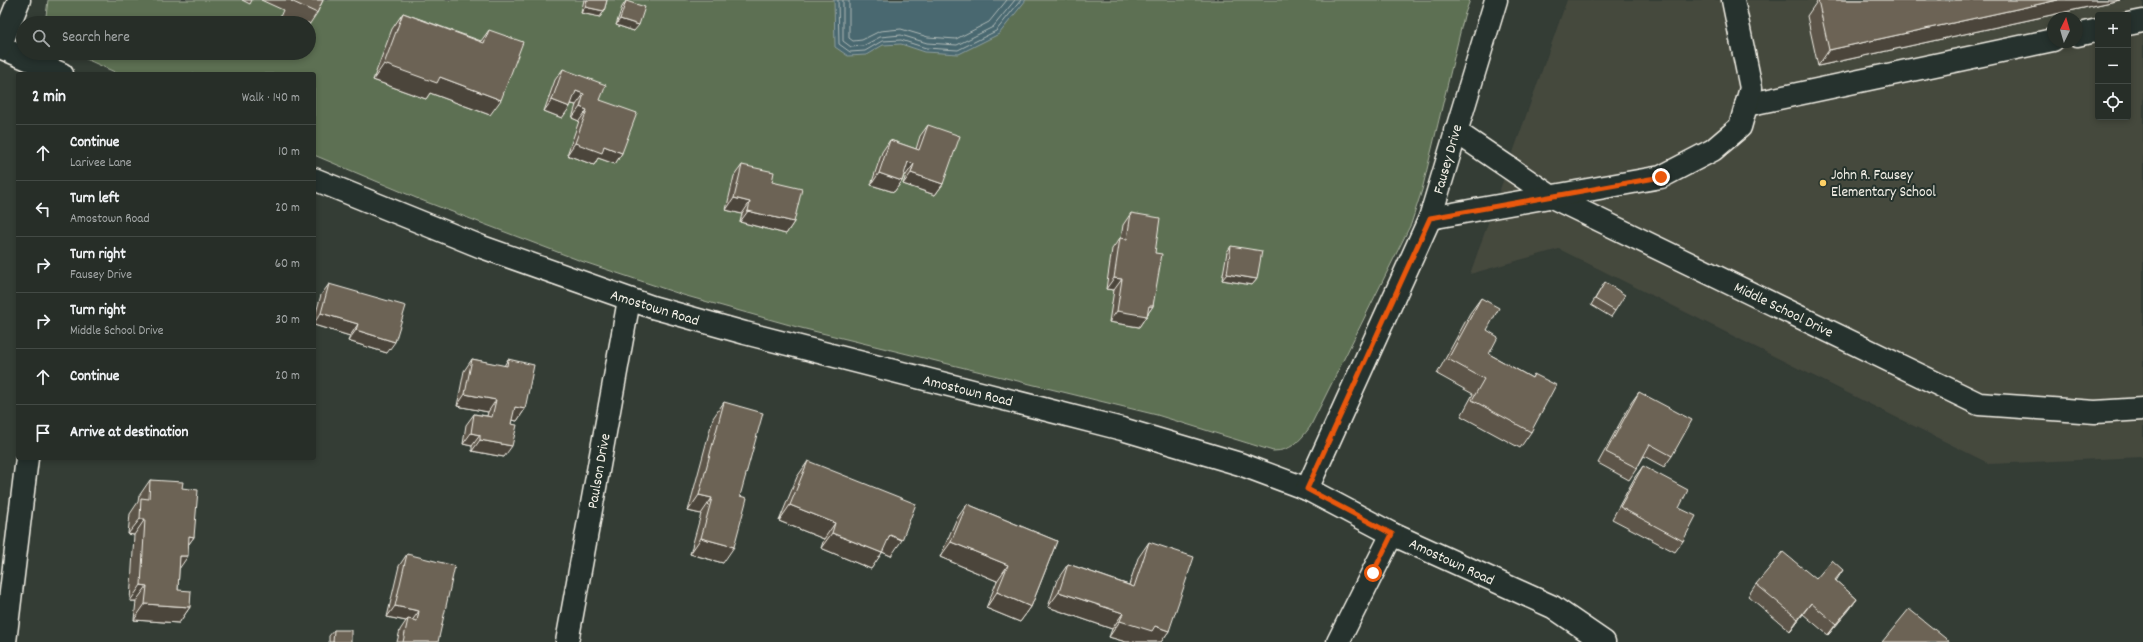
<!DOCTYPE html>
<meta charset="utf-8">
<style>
:root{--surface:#272e28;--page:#333a34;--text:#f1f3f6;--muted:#a4a8a8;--line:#434a45}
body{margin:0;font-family:Dekko,sans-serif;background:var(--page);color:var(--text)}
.controls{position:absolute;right:12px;top:12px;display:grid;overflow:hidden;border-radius:4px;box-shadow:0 2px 6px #0003}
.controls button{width:36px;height:36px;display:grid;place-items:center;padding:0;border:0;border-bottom:1px solid var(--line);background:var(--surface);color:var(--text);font:20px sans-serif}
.compass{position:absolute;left:2047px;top:12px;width:36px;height:36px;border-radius:50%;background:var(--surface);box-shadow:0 2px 6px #0003;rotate:5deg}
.stop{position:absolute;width:12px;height:12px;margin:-9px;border:3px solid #ea580c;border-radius:50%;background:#fff}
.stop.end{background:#ea580c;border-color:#fff;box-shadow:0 1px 4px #0008}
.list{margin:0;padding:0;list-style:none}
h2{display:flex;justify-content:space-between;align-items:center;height:52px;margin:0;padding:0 16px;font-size:17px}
h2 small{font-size:13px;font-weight:400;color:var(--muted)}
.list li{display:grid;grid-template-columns:26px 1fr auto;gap:12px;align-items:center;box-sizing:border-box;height:56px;padding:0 16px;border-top:1px solid var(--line)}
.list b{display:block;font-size:15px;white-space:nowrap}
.list p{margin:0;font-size:13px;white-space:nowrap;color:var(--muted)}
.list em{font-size:13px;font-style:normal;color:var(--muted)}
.icon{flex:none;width:22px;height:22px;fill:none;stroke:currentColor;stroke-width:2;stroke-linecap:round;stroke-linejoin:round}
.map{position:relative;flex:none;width:2143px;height:642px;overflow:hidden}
.search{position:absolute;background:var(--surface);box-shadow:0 2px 6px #0003;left:16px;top:16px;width:300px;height:44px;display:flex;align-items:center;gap:10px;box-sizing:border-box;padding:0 14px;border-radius:22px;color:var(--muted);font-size:15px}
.panel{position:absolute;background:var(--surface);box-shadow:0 2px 6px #0003;left:16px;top:72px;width:300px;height:388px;border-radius:4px}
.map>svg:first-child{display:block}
</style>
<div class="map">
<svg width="2143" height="642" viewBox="0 0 2143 642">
<rect width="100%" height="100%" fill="#343d35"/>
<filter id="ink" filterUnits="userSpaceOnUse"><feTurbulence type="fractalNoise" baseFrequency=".025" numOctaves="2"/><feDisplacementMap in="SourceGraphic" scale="8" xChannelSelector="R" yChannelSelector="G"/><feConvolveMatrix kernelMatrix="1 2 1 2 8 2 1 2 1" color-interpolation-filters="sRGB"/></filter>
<g filter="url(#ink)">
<!-- built -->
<path fill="#45483e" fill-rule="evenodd" d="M1567,0H2143V457L1990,464L1559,249L1470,274ZM2098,15H2128V117H2098ZM2053,18H2077V42H2053Z"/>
<!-- green -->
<path fill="#5d7053" stroke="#a8b09e" d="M48,0H1470L1464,16L1422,190L1411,224L1310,427C1299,442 1291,451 1273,451L1157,415L797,327L683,295L581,261L421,200L314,155V74H119L73,53H309V23H48L46,16Z"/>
<!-- water -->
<path fill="#48676f" stroke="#8d9e9f" d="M834,0H1026L999,34L959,54L925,52L901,44L883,45L866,55L848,56L835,47Z"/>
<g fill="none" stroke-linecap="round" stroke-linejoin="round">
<!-- shore -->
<g stroke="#afbab8" stroke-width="1">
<path d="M838,0L839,44L850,52L865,51L882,41L901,40L926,48L958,50L996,31L1021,0"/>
<path d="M843,0V41L851,47L863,46L880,37L901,35L927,43L957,45L993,27L1015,0"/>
<path d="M849,0V38L853,41L862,40L880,31L901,29L928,37L956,39L989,22L1007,0"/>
</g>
<defs>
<g id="minor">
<path d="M2128,24L2143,21"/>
<path d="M2077,35L2098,30"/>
<path d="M0,47L62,74"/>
<path d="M0,47L19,0"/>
<path d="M1746,105L2053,40"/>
<path d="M1455,131L1552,197L1979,404L2095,412L2143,409"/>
<path d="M314,179L482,247L652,307L745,333L1122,429L1240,464L1307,489L1392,534L1553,607L1604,642"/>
<path d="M1430,218L1661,177L1713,150L1740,127L1751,88L1733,0"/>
<path d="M1307,489L1430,218L1496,0"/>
<path d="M5,642L27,458"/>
<path d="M567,642L629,300"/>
<path d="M1338,642L1392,534"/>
</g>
</defs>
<!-- minor casing -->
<use href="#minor" stroke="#f4f1e8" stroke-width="25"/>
<!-- minor -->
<use href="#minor" stroke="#26332d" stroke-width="22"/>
</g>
<!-- wall -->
<g fill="#5d5548" stroke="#f4f1e8">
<path d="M242,0H252L250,4Z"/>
<path d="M261,0H323L317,13L309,25V23H293L280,17L283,10Z"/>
<path d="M584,0H607L604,11L600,17L581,13Z"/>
<path d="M1818,0H2120L1818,66L1807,16Z"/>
<path d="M626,1L634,31L616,25L622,7Z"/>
<path d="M403,13L481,41L489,30L490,115L430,93L426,99L373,80L392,29Z"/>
<path d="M563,69L600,100L622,153L615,164L598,158L594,165L567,155L579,121L572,118L576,105L571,104L562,118L544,111L555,80Z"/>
<path d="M928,125L943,184L935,195L903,184L906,175H904L902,181L894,192L871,185L882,152L890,140L916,149L920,136Z"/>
<path d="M742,165L772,182L794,222L786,234L740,222L742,214L726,210L734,176Z"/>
<path d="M1131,213L1155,253L1153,306L1139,327L1109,322L1114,290L1106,289L1112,249L1120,238H1121L1123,225Z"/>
<path d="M1231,246L1257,279L1252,285L1222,280L1227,252Z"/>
<path d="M1605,282L1615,311L1611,317L1591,305Z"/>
<path d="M329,284L387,353L348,341L350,336L314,325V320L321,295Z"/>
<path d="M1481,298L1487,330L1489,354L1532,378L1534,374L1531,432L1520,448L1461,416L1473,394L1437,374L1470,313Z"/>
<path d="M472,359L504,366L508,359L525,409L517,421L512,420L504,457L472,451V446L463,444L466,425L474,414L487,416L488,412L457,406L464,371Z"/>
<path d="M1639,392L1672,456L1664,467L1644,456L1637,468L1629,480L1598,463L1631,403Z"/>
<path d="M724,402L723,563L690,554L701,514L688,511L713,418Z"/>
<path d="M808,461L891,556L882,552L871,569L821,548L824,539L779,521L797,477Z"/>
<path d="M1643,466L1679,508L1683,541L1675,552L1612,519L1635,477Z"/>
<path d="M150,480L182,488L194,537L188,545L179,568L178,590L190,607L179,623L134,620L136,601H130L134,535L128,534L130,514L138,502L139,496Z"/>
<path d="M967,504L1057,541L1031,607L1020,622L986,608L997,581L940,557L956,520Z"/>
<path d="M1149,542L1169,631L1161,642H1126L1109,637L1112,629L1048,607L1057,580L1068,564L1129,585L1138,558Z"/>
<path d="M407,554L438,642H397L400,630L406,621L387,617L399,566Z"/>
<path d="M1843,570L1836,581L1857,599L1849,610L1828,635L1803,614L1790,631L1748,596L1756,584L1816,579Z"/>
<path d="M334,630L351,642H329V636Z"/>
</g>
<!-- shaded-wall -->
<g fill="#4c453b" stroke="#f4f1e8">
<path d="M2058,0H2120L1818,66L1829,50Z"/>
<path d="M585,7L604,11L600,17L581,13Z"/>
<path d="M620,19L639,25L634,31L616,25Z"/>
<path d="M384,64L440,77L501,100L490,115L430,93L426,99L373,80Z"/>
<path d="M576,91L584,94L576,105L568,103Z"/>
<path d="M552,100L570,107L562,118L544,111Z"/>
<path d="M580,107L587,110L579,121L572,118Z"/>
<path d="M575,143L604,146L622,153L615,164L598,158L594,165L567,155Z"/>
<path d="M908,162L914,164L906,175L900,173Z"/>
<path d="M879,173L902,181L894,192L871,185Z"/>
<path d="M911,173L943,184L935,195L903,184Z"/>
<path d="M734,198L750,202L742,214L726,210Z"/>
<path d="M748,211L794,222L786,234L740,222Z"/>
<path d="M1227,274L1257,279L1252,285L1222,280Z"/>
<path d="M1114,278L1122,279L1114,290L1106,289Z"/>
<path d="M1149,306H1153L1139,327L1109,322L1117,311Z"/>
<path d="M321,313L358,324L350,336L314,325V323Z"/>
<path d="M356,330L395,342L387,353L348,341Z"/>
<path d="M465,394L496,400L488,412L457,406Z"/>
<path d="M515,407L525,409L517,421L507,419Z"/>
<path d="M471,433L480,435L472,446L463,444Z"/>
<path d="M480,440L512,446L504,457L472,451Z"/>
<path d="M699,495L712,498L701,514L688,511Z"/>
<path d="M790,505L835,523L824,539L779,521Z"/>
<path d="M140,519H145L134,535L128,534Z"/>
<path d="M832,533L882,553L871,569L821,548Z"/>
<path d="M890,535L902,540L891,556L878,550Z"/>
<path d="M189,536L194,537L183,552Z"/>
<path d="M701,538L734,547L723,563L690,554Z"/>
<path d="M951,542L1008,565L997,581L940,557Z"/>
<path d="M180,556H188L177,572Z"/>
<path d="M141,585L147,586L136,601H130Z"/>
<path d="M997,592L1031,607L1020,622L986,608Z"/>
<path d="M1059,592L1123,613L1112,629L1048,607Z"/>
<path d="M1857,599L1849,610L1828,635L1836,624Z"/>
<path d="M1811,603L1803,614L1790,631L1798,619Z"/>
<path d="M145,604L190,607L179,623L134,620Z"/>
<path d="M395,606L419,611L411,622L408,619L406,621L387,617Z"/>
<path d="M1120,621L1155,626L1169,631L1161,642H1126L1109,637Z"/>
</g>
<!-- building -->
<g fill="#6c6354" stroke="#f4f1e8">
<path d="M291,0H323L317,13L291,1Z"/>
<path d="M587,0H607L604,11L585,7Z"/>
<path d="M1818,0H2058L1829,50Z"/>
<path d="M626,1L645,7L639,25L620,19Z"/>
<path d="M403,13L484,43L489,30L523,42L501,100L440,77L437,83L384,64Z"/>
<path d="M563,69L606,85L600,100L637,113L622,153L604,146L602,153L575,143L587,110L580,107L584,94L576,91L570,107L552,100Z"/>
<path d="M928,125L960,136L943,184L911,173L914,164L908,162L902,181L879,173L890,140L919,150Z"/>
<path d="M742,165L774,172L772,182L802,189L794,222L748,211L750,202L734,198Z"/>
<path d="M1131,213L1160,218L1155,253L1162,254L1153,306H1149L1147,316L1117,311L1122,279L1114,278L1120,238L1127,239Z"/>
<path d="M1231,246L1262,251L1257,279L1227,274Z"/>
<path d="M1605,282L1625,295L1615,311L1595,299Z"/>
<path d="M329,284L406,306L395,342L356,330L358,324L321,313Z"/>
<path d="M1481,298L1499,308L1487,330L1498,337L1489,354L1532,378L1534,374L1556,385L1531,432L1472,400L1484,379L1448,359Z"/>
<path d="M472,359L507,366L508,359L534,365L525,409L515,407L511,424L517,425L512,446L480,440V435L471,433L474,414L492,417L496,400L465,394Z"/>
<path d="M1639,392L1692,420L1672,456L1650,444L1637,468L1606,452Z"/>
<path d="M724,402L763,413L740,496L747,498L734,547L701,538L712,498L699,495Z"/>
<path d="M808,461L916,504L902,540L890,535L882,553L832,533L835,523L790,505Z"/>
<path d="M1643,466L1688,490L1679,508L1696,516L1683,541L1620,507Z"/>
<path d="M150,480L183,482L182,488L198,490L194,537L189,536L188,556H180L178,590L191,591L190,607L145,604L147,586L141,585L145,519H140L141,498L149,499Z"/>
<path d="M967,504L1057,541L1031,607L997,592L1008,565L951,542Z"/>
<path d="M1149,542L1194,557L1169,631L1155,626L1152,631L1120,621L1123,613L1059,592L1068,564L1134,587Z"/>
<path d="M1783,552L1816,579L1832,560L1843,570L1835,580L1857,599L1836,624L1811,603L1798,619L1756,584Z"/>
<path d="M407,554L455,566L438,642H403L408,619L417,621L419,611L395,606Z"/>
<path d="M1909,609L1950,642H1882Z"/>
<path d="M334,630H351V642H333Z"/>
</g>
</g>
<g fill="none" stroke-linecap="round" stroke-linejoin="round" filter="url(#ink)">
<!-- route -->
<path stroke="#ea580c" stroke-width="5" d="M1373,573L1392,534L1307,489L1430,218L1661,177"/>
</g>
<!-- markers -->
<circle fill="#ffd166" stroke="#26332d" stroke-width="1.5" cx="1823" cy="183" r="4"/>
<g text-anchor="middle" stroke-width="4" stroke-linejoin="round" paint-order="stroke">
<!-- street labels -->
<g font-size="15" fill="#f4f1e8" stroke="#26332d">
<text transform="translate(1447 159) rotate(-74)" y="5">Fausey Drive</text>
<text transform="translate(655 307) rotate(17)" y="5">Amostown Road</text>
<text transform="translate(1784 309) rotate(26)" y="5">Middle School Drive</text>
<text transform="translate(968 390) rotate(14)" y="5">Amostown Road</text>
<text transform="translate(598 471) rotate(-80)" y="5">Paulson Drive</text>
<text transform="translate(1452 561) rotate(25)" y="5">Amostown Road</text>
</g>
<!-- poi labels -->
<g font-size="15" fill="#f4f1e8" stroke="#26332d" text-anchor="start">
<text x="1831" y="179">John R. Fausey<tspan x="1831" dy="17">Elementary School</tspan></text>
</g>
</g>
</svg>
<div class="controls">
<button>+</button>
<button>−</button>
<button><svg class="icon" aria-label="locate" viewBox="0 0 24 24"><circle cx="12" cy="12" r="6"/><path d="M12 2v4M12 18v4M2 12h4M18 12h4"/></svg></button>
</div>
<svg class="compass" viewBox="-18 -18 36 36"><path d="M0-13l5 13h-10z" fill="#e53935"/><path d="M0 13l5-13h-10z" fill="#a4a8a8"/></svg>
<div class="stop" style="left:1373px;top:573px"></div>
<div class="stop end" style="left:1661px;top:177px"></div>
<div class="search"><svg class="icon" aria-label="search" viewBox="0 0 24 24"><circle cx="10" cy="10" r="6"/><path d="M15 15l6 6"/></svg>Search here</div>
<section class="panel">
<h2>2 min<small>Walk · 140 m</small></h2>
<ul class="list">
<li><svg class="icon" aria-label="ahead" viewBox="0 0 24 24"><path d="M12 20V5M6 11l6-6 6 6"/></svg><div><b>Continue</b><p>Larivee Lane</p></div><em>10 m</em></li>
<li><svg class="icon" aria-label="left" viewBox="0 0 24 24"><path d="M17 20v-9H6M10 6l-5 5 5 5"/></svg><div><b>Turn left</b><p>Amostown Road</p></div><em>20 m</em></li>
<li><svg class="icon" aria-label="right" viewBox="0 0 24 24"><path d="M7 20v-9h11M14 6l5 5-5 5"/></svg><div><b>Turn right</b><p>Fausey Drive</p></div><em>60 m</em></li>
<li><svg class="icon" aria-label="right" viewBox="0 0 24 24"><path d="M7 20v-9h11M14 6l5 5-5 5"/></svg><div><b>Turn right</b><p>Middle School Drive</p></div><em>30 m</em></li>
<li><svg class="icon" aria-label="ahead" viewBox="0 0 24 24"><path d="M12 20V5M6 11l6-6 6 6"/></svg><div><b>Continue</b></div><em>20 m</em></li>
<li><svg class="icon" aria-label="arrive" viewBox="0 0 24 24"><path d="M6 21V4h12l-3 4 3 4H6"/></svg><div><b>Arrive at destination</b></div></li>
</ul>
</section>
</div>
